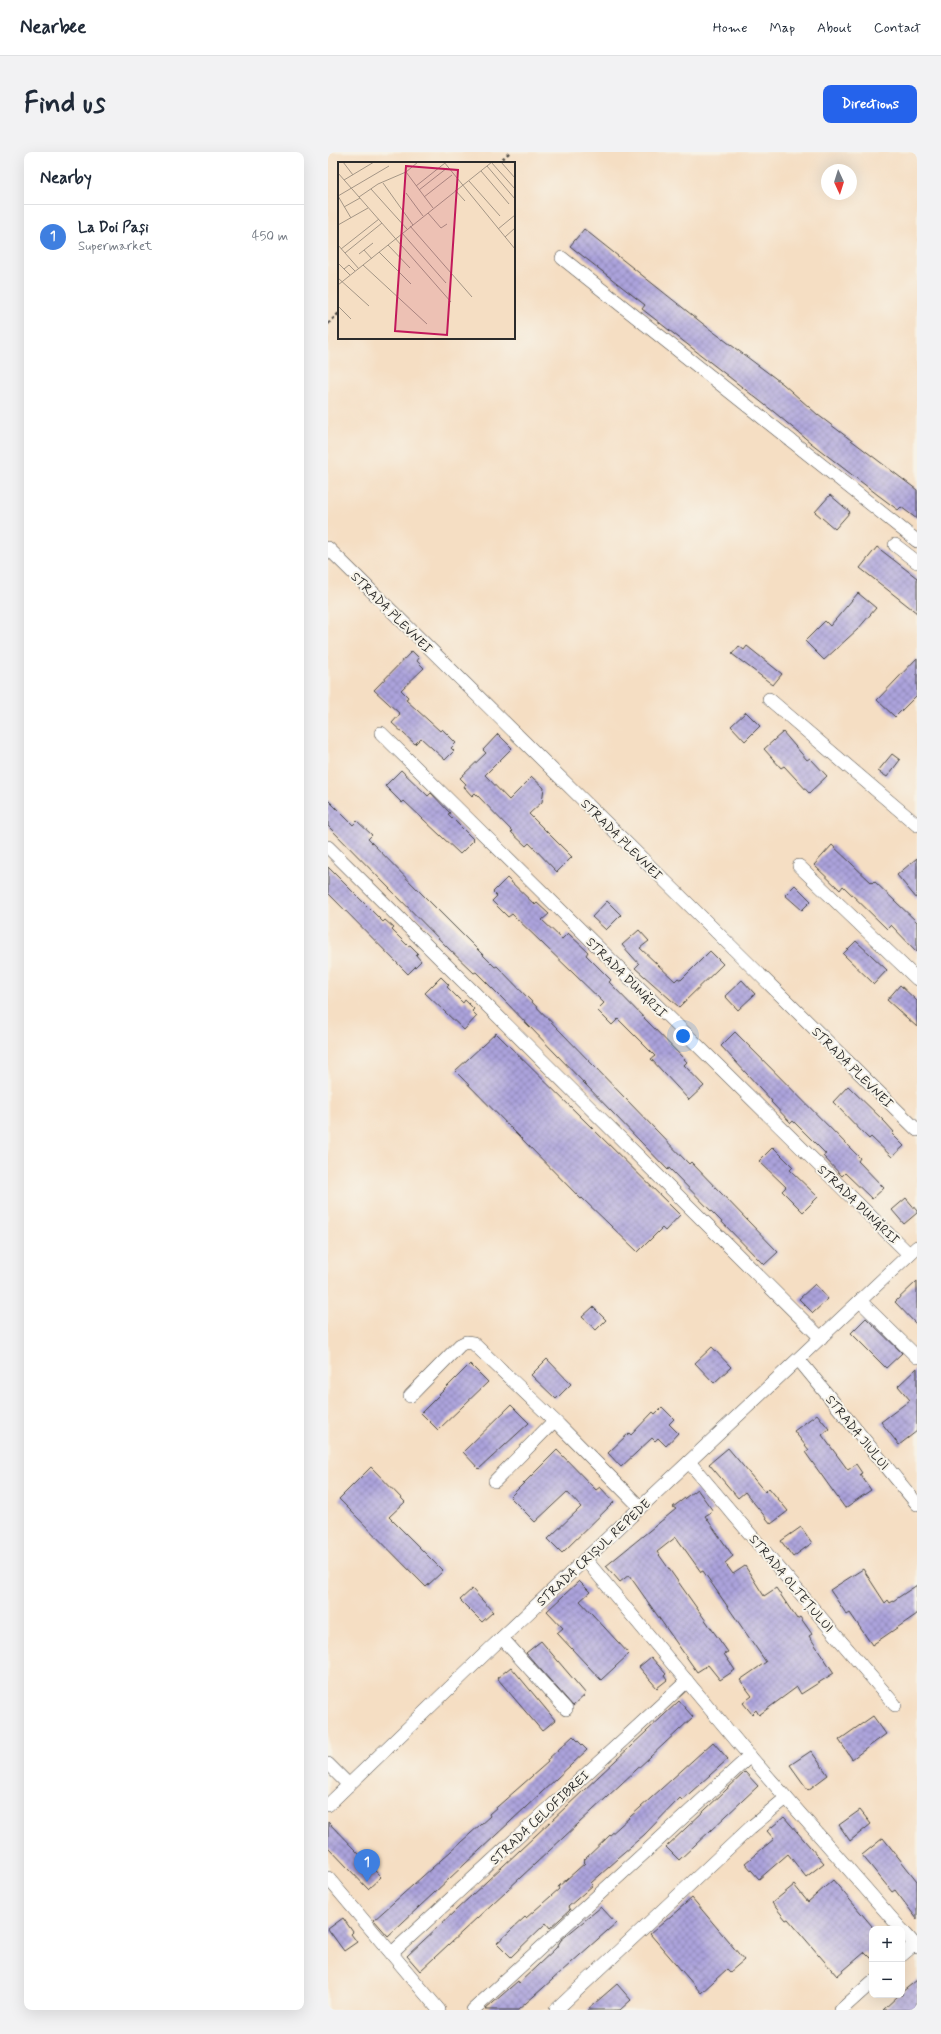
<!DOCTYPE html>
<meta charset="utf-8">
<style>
:root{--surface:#fff;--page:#f2f2f3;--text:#1f2937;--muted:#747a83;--line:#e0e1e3;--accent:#2563eb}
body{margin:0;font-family:Mynerve,sans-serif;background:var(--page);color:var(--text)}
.controls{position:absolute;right:12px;bottom:12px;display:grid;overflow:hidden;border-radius:8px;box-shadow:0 4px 16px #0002}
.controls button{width:36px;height:36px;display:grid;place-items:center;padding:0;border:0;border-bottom:1px solid var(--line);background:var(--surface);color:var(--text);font:20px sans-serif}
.compass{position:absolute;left:493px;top:12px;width:36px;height:36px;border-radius:50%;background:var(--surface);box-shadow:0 4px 16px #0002;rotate:176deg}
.you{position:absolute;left:355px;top:884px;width:14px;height:14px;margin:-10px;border:3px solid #fff;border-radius:50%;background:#1a73e8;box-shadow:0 0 0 6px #1a73e833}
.badge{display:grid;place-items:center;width:26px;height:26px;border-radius:50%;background:var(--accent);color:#fff;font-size:13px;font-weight:700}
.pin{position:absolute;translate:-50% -33px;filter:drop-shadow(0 1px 2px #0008)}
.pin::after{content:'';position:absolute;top:21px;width:14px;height:12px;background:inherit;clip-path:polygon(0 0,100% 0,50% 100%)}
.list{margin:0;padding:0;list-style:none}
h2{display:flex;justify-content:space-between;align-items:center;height:52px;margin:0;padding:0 16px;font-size:17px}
h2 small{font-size:13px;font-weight:400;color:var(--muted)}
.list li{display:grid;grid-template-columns:26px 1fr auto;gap:12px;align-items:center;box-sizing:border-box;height:64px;padding:0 16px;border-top:1px solid var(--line)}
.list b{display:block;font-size:15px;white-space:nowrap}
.list p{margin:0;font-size:13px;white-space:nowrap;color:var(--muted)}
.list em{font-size:13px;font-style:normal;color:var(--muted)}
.map{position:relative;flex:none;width:589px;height:1858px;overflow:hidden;border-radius:8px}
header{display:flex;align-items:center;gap:24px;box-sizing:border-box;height:56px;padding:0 20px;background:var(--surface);border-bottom:1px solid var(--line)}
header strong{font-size:19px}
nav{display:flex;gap:22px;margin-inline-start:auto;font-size:14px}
.intro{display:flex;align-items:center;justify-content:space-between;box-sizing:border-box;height:96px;padding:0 24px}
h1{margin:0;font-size:28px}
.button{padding:10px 18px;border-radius:8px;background:var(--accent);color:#fff;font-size:14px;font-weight:700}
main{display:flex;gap:24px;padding:0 24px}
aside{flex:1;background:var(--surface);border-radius:8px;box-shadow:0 4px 16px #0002}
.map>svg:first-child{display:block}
</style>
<header>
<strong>Nearbee</strong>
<nav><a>Home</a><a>Map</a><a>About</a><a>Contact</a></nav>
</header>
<div class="intro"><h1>Find us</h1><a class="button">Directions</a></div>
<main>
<aside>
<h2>Nearby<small></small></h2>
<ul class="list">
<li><span class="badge" style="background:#3f7fe0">1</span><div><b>La Doi Pași</b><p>Supermarket</p></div><em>450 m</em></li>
</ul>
</aside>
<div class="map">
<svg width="589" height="1858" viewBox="0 0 589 1858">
<defs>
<pattern id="building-cross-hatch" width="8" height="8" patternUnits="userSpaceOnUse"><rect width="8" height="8" fill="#aca3dc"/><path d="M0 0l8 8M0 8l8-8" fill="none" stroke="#8c85b3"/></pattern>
</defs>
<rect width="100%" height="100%" fill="#f7f3e8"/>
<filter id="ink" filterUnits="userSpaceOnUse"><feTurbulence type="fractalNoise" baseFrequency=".025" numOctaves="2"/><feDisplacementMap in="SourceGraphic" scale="8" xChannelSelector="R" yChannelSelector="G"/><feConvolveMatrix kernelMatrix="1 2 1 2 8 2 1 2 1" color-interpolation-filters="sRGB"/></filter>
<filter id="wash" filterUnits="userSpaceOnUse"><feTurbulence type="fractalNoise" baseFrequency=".012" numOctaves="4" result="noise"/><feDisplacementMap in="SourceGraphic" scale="16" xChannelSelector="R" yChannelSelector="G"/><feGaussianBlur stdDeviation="0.9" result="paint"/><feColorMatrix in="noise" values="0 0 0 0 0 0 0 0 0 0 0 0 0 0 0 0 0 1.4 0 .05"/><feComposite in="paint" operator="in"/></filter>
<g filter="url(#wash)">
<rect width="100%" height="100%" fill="#f5dec3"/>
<g id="blocks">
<!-- building -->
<g fill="url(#building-cross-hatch)">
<path d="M256,77L379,175L455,232L490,263L589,338V367L573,355L570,358L550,343L483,291L446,260L314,157L317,153L242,94Z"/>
<path d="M502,343L522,360L507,377L487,360Z"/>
<path d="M549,395L589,426V461L532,416Z"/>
<path d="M530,441L548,456L530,477L496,508L477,489L497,469L502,474Z"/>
<path d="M411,494L416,498L419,494L454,522L445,533L404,502Z"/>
<path d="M84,499L91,506L89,509L96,516L73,538L80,545L78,548L112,579L114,577L128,591L123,596L126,599L117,608L93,586L87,592L64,571L72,562L46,538Z"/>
<path d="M589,506V543L567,565L549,548Z"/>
<path d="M418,560L432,574L417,589L403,574Z"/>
<path d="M455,580L479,608L482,606L499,624L481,641L456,614L453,616L436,597Z"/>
<path d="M170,582L184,596L157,623L181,648L204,625L216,636L214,650L201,662L244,705L229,720L201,691L198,694L183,680L184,679L147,641L144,644L136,635L138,632L132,626L158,601L155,598Z"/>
<path d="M564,602L572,608L559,625L550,619Z"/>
<path d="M73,618L100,644L103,641L122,661L120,662L146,688L132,702L76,649L74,651L57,634Z"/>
<path d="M0,648L25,673L29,669L44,683L40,687L94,742L167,815L169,814L361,1012L363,1010L450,1100L436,1113L341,1016L340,1018L173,845L148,820L146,821L121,797L0,674Z"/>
<path d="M504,693L544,731L546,729L589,770V800L563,773L559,777L515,734L512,738L486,713Z"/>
<path d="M589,706V747L569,723Z"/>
<path d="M0,715L55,770L57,768L66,776L64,778L80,794L82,793L90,801L88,803L93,809L80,822L0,741Z"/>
<path d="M179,726L207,753L209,751L221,762L214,768L234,787L240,781L260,800L258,803L283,828L281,830L359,910L356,913L376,934L361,948L323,907L327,904L290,867L284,873L269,858L276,851L184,762L180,765L164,749L169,744L165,740Z"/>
<path d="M467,733L483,749L474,758L457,743Z"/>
<path d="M279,749L293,763L278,778L264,765Z"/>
<path d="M311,778L321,789L312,796L347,829L350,826L353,828L382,799L395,812L351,855L307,816L311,812L294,793Z"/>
<path d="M528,789L559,818L546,832L515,802Z"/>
<path d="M113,825L121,833L119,835L135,851L137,848L146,857L144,859L149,864L136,878L97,841Z"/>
<path d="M414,828L427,842L410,858L397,844Z"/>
<path d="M572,833L589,849V875L559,848Z"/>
<path d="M407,880L532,1006L530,1009L556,1036L544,1047L517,1021L514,1024L495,1004L498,1002L465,969L463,971L443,950L444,949L393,894Z"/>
<path d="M168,881L352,1063L337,1079L334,1076L310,1100L254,1046L253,1047L127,919Z"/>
<path d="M520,934L557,970L566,980L564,982L576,994L564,1005L543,985L541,987L505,950Z"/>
<path d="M445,995L465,1015L462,1018L490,1045L475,1060L454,1039L458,1035L431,1009Z"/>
<path d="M578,1046L589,1059V1061L576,1072L564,1058Z"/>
<path d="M589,1129V1173L567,1150Z"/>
<path d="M487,1132L500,1147L485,1161L471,1147Z"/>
<path d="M265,1155L278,1168L268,1178L254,1165Z"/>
<path d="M538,1166L574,1201L558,1216L523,1181Z"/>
<path d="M384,1195L403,1215L386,1231L367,1211Z"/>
<path d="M219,1207L243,1232L228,1247L203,1223Z"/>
<path d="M142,1212L160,1230L110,1278L93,1261Z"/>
<path d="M589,1216V1279L571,1293L553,1270L582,1248L570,1234Z"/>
<path d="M183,1253L201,1271L151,1317L135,1300Z"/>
<path d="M334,1255L346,1267L341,1272L350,1281L338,1294L330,1286L327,1289L324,1286L293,1315L280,1301L301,1281L303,1283L325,1260L327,1262Z"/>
<path d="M489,1262L501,1277L494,1283L520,1318L528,1312L534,1321L532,1322L543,1338L517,1356L477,1300L481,1298L466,1279Z"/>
<path d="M400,1296L437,1340L441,1336L460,1359L443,1372L417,1340L410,1346L381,1312Z"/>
<path d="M229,1298L268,1338L272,1335L286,1350L234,1401L220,1387L253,1355L239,1340L207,1370L182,1345Z"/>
<path d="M43,1315L77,1350L61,1365L115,1419L98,1435L11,1347Z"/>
<path d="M369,1337L385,1359L377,1364L405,1404L397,1411L405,1422L417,1414L436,1444L448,1436L469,1467L472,1465L484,1482L481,1484L506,1521L473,1542L469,1535L431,1563L428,1558L424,1562L415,1551L424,1544L412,1528L438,1510L375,1419L373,1420L348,1385L329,1400L400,1500L396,1502L407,1518L392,1528L380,1513L369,1520L301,1423L292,1430L278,1414L348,1357L345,1355Z"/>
<path d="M473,1375L484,1391L465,1405L453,1389Z"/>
<path d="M535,1417L557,1451L560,1448L562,1451L589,1433V1462L544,1493L522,1461L519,1463L502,1438Z"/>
<path d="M251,1429L262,1440L252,1449L301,1502L273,1528L229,1481L235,1476L219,1459Z"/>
<path d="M144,1437L165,1460L154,1470L132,1448Z"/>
<path d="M213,1489L258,1542L245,1554L198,1501Z"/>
<path d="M323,1505L338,1522L336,1524L339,1528L329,1536L311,1515Z"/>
<path d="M183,1515L227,1568L214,1579L169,1526Z"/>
<path d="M351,1549L365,1565L92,1819L79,1804Z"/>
<path d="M545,1564L558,1582L524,1607L511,1588Z"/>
<path d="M245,1584L259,1598L60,1784L46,1768L162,1664L161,1662L220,1610L219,1608Z"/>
<path d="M385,1590L400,1607L354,1648L352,1646L316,1683L289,1706L290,1707L263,1731L265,1733L240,1755L242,1758L222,1776L218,1771L183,1805L169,1791L197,1765L198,1766L231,1737L230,1735L257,1711L255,1709L281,1684Z"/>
<path d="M483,1599L500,1623L480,1638L462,1613Z"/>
<path d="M417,1620L430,1634L351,1708L338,1695Z"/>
<path d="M532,1658L543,1672L522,1689L511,1673Z"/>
<path d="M456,1665L496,1711L478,1725L460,1702L431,1727L417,1711L446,1687L439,1679Z"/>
<path d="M0,1670L53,1725L40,1737L0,1695Z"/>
<path d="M555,1686L589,1729V1767L567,1738L564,1740L534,1703Z"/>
<path d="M505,1728L544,1774V1807L537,1800L509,1824L460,1767L458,1768L444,1751L466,1733L480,1750Z"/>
<path d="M364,1746L416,1808L402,1820L399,1817L373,1841L322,1782Z"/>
<path d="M273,1755L288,1771L206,1844L190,1858H157L190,1829L191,1831L228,1796L233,1788Z"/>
<path d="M15,1766L25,1780L23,1782L29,1790L16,1799L0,1777Z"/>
<path d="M589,1828V1858H555L571,1843H574V1840Z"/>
<path d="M289,1832L303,1848L292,1858H259Z"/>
</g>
</g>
</g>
<g filter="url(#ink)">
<use href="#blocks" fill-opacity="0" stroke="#494642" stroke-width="1"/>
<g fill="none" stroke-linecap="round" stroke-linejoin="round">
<defs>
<g id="street">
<path d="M234,106L589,389"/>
<path d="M567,393L589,410"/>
<path d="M0,396L589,978"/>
<path d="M441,547L589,673"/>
<path d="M53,581L581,1102"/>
<path d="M0,695L493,1186"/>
<path d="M471,714L589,827"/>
<path d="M532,1149L589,1205"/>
<path d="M471,1208L589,1352"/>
<path d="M82,1244L132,1193L138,1190L145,1191L231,1273L312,1355"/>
<path d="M361,1310L567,1553"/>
<path d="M167,1329L226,1269"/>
<path d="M257,1407L413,1594L573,1777"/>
<path d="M174,1486L238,1557"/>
<path d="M0,1612L21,1633"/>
<path d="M0,1653L163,1496L589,1095"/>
<path d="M0,1726L111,1858"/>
<path d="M574,1778L589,1795"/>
<path d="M64,1801L359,1529"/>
<path d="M574,1803L587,1792"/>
<path d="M145,1858L422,1604"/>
<path d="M228,1858L422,1676L458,1646"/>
<path d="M513,1858L544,1830"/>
</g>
</defs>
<!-- street casing -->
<use href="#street" stroke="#494642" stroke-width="14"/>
<!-- path -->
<g stroke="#494642" stroke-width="2.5" stroke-dasharray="3 3" stroke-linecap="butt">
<path d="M170,11L182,0"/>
<path d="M0,172L11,161"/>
</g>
<!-- street -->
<use href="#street" stroke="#fff" stroke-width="13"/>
</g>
</g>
<g text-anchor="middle" stroke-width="4" stroke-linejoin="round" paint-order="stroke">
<!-- street labels -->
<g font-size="13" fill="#2b2b2b" stroke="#f7f3e8">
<text transform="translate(64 460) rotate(45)" y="5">STRADA PLEVNEI</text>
<text transform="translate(294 687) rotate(45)" y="5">STRADA PLEVNEI</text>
<text transform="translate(299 825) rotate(45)" y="5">STRADA DUNĂRII</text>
<text transform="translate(525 915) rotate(45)" y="5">STRADA PLEVNEI</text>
<text transform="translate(531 1052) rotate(44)" y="5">STRADA DUNĂRII</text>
<text transform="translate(530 1280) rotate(51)" y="5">STRADA JIULUI</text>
<text transform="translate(265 1400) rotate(-43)" y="5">STRADA CRIȘUL REPEDE</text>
<text transform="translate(464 1431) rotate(50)" y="5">STRADA OLTEȚULUI</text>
<text transform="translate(211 1665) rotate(-43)" y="5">STRADA CELOFIBREI</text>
</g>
</g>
<!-- overview -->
<g transform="translate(10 10)">
<rect width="177" height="177" fill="#f5dec3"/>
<path fill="none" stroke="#a49686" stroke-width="1" d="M5,0L15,13M106,0L177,87M153,0L177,27M163,0L177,16M149,4L177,37M143,9L171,42M68,10L95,46M0,11L113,140M6,18L36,0M131,19L162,54M45,21L75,63M78,24L107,1M33,27L69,67M81,28L109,6M117,28L127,39M68,31L85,54M0,34L51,4M0,34L13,56M21,35L40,22L68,10L80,0M86,35L114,13M6,45L22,36M90,51L103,66L109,62M0,63L30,46M72,64L134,135M160,67L177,53M64,71L108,121M167,75L177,66M0,83L21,107M50,83L72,106M3,87L41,57M26,88L34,97M41,90L73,122M7,91L44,61M21,92L35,81M0,101L12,113M25,103L89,162M6,107L11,103L17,109M0,116L31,144M0,123L154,0M0,144L13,157"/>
<path fill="#c2185b" fill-opacity="0.15" stroke="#c2185b" stroke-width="2" d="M68,4L120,8L109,173L57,169Z"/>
<rect width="177" height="177" fill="none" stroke="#2b2b2b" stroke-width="2"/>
</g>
</svg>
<div class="controls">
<button>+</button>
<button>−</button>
</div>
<svg class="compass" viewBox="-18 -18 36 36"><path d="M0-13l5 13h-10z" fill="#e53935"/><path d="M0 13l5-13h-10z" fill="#747a83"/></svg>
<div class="you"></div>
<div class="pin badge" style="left:39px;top:1730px;background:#3f7fe0">1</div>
</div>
</main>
